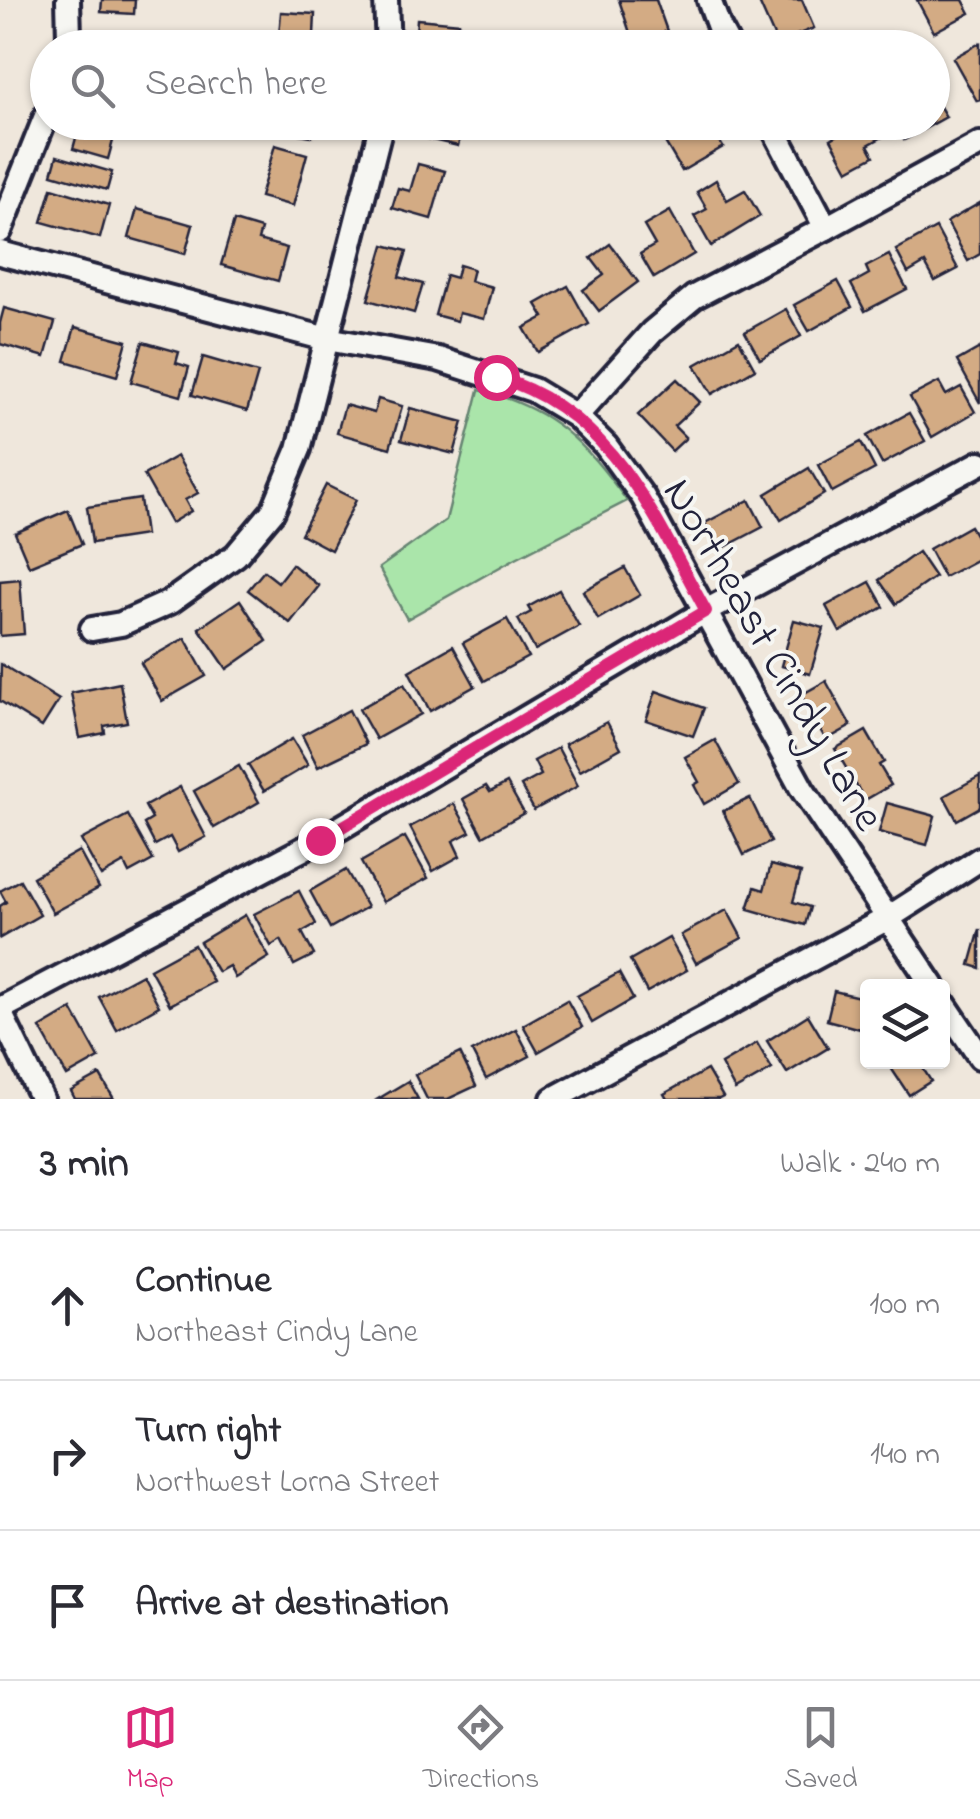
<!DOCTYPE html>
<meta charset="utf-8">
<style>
:root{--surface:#fff;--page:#f2f2f3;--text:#2b2b33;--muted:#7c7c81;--line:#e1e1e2;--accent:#db2777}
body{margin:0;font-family:"Indie Flower",sans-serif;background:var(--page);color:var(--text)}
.controls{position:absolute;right:30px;bottom:30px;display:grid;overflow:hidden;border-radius:10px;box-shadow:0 2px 8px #0004}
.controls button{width:90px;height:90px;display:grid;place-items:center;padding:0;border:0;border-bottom:2px solid var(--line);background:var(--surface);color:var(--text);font:50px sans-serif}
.stop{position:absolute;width:30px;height:30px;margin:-22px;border:8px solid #db2777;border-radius:50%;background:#fff}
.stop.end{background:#db2777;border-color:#fff;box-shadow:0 2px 10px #0008}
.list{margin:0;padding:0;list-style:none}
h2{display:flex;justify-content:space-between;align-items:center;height:130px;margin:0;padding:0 40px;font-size:42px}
h2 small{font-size:32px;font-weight:400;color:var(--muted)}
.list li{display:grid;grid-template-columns:65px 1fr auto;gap:30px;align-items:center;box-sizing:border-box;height:150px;padding:0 40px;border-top:2px solid var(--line)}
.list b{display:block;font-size:38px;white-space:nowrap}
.list p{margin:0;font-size:32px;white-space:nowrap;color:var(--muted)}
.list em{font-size:32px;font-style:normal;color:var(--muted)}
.icon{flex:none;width:55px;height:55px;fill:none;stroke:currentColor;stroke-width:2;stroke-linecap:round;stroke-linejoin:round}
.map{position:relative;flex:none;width:980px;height:1099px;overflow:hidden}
.search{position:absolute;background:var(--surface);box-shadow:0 2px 8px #0004;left:30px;right:30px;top:30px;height:110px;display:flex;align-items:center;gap:25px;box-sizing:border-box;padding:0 35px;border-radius:55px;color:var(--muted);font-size:38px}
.sheet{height:580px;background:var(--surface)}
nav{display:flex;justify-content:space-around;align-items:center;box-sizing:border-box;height:140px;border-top:2px solid var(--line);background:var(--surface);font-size:28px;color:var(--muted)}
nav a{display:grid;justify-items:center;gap:5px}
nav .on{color:var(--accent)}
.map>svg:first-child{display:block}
</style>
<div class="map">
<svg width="980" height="1099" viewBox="0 0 980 1099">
<rect width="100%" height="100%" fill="#efe7dc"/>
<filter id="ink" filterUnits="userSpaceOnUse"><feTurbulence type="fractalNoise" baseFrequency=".01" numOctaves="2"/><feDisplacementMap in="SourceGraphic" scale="20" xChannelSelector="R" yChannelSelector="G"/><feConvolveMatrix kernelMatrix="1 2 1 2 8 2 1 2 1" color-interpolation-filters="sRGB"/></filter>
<g filter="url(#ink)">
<!-- green -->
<path fill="#aae5aa" stroke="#668472" stroke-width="2.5" d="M479,390C553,408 584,442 627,501L516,558L407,619L379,568L446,520Z"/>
<!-- building -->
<g fill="#d3ab84" stroke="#22223b" stroke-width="2.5">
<path d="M102,0H135L134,14L101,12Z"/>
<path d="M619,0H656L667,31L633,42Z"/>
<path d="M758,0H802L814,28L777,43Z"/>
<path d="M917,0H963L970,13L934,32Z"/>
<path d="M281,12L315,14L314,35L321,36L320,48H278Z"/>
<path d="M417,19L459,23L457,48H415Z"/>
<path d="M105,33L137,42L136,48H101Z"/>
<path d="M980,43V100L977,101L953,58Z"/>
<path d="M932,93L946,117L904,140L894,122H932Z"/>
<path d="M264,122H314L312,136L263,128Z"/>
<path d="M410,122H443L442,125L462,130L458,146L407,134Z"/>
<path d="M675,122H708L723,147L682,171L659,132Z"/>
<path d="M861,122H879L886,135L868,145L874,156L848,170L831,139Z"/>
<path d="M79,127L114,137L108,159L73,149Z"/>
<path d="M275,145L307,154L293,206L260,197Z"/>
<path d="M57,156L112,172L107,190L52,174Z"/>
<path d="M418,164L445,171L431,219L392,208L398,188L410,191Z"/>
<path d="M716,180L727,200L745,190L760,216L711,246L694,216L707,209L697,192Z"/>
<path d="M52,188L109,205L100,238L42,222Z"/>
<path d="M980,203V254L968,261L947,222Z"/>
<path d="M137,209L193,225L185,254L129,238Z"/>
<path d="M670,211L694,254L654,278L640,254L655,245L644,226Z"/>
<path d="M234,221L261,229L258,240L287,248L278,281L221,265Z"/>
<path d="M936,228L958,269L935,281L925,263L908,273L896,250Z"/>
<path d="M610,244L638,282L599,311L583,290L604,275L591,258Z"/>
<path d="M384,245L407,251L399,277L423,284L414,313L368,300Z"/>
<path d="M889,255L907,289L865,311L851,284L869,274L866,267Z"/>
<path d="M459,265L473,269L470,281L492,287L484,319L459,313L457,321L435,315L446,275L456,278Z"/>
<path d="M838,281L852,307L809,331L794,305Z"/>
<path d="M568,286L589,324L538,352L524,328L544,317L536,304Z"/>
<path d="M4,308L55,322L45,357L0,344V323Z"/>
<path d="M786,309L801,336L760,359L745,332Z"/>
<path d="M75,327L127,341L117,376L65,361Z"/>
<path d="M739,340L755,369L712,394L695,365Z"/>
<path d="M143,342L179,352L176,363L189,367L181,396L131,382Z"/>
<path d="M980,348V403L957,361Z"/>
<path d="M203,357L258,373L247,411L192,395Z"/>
<path d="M677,379L700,402L674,426L686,438L672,451L638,415Z"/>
<path d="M939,382L946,395L961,387L975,412L932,437L910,397Z"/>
<path d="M378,399L402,406L390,448L337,433L345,405L374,413Z"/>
<path d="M410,408L463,422L454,454L401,440Z"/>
<path d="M909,413L925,441L882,464L867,436Z"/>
<path d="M861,442L875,469L832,492L818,465Z"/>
<path d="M177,456L198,493L185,500L191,511L171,523L144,475Z"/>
<path d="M809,468L824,494L781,520L766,494Z"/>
<path d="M326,485L356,500L331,550L301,534Z"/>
<path d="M140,499L145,535L92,543L87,507Z"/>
<path d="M749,500L763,527L719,550L705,523Z"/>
<path d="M68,510L82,544L29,566L15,533Z"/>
<path d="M970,526L980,543V558L944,577L929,549Z"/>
<path d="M918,552L935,577L896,604L879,580Z"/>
<path d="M292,564L319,586L290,623L248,590L264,571L278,582Z"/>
<path d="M625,568L640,595L598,619L583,591Z"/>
<path d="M20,579L24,634L0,636V581Z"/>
<path d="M870,582L884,607L840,632L826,606Z"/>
<path d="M559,590L579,626L535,650L518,619L531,612L528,607Z"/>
<path d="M240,600L267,641L227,669L199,628Z"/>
<path d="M507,619L528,657L484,681L463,643Z"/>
<path d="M794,620L824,628L810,674L781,666Z"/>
<path d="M185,638L206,676L162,701L141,663Z"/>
<path d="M453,646L475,686L430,711L409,671Z"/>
<path d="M1,664L59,700L42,727L0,701Z"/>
<path d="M826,681L851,726L826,740L801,695Z"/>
<path d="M120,683L127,722L104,726L105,733L80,738L71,693Z"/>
<path d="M404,684L421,714L376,739L359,709Z"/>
<path d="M656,691L704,708L693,736L646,720Z"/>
<path d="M349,710L366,744L318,767L302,735Z"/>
<path d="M607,722L621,748L580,771L565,744Z"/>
<path d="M866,731L884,762L879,765L891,785L865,800L835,749Z"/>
<path d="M292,739L308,765L264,791L248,765Z"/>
<path d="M715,740L739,784L704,804L694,785L699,782L685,757Z"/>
<path d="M558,748L578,786L534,810L521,786L541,775L534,761Z"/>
<path d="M239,766L259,802L214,828L194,791Z"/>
<path d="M980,776V807L957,820L944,796Z"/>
<path d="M507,783L524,813L483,836L463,799L486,786L490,792Z"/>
<path d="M180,787L206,837L178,852L170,837L155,845L144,824L152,819L145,806Z"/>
<path d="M750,798L771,842L744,855L723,811Z"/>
<path d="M887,803L935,816L927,845L879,832Z"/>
<path d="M454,804L470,832L453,841L460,856L433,871L410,827Z"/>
<path d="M128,815L153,860L129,873L124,863L101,876L81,840Z"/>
<path d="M405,837L428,878L383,902L361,862Z"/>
<path d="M79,851L99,888L53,913L33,877Z"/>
<path d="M771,865L801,873L793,902L810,907L805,925L748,909L755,887L764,890Z"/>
<path d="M346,870L367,907L330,928L310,891Z"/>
<path d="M20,880L40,915L0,938V906L6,902L0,891Z"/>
<path d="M299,891L316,924L302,932L314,955L294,965L281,940L271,946L254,914Z"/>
<path d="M727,910L742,938L696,963L681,935Z"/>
<path d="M245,915L269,957L235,978L229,966L218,972L200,942Z"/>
<path d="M980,929V968L970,965Z"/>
<path d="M669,938L687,970L647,992L630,960Z"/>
<path d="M194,945L213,982L170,1005L150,969Z"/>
<path d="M619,973L633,999L592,1023L577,996Z"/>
<path d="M142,974L159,1006L117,1030L99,997Z"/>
<path d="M834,991L868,999V1031L827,1020Z"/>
<path d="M567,1000L582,1027L538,1052L523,1025Z"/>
<path d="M72,1009L99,1058L67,1076L40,1028Z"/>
<path d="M808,1015L828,1048L787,1073L767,1041Z"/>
<path d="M516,1029L530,1056L486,1079L472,1052Z"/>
<path d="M757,1043L772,1069L735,1090L721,1064Z"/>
<path d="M460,1053L476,1086L448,1099H427L415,1075Z"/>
<path d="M887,1062H919L931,1081L909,1095Z"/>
<path d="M707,1070L723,1097L719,1099H667L664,1094Z"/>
<path d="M100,1075L114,1099H75L71,1091Z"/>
<path d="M408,1081L418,1099H378Z"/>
</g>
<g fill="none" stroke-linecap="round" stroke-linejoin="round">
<defs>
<g id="minor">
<path d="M386,0L388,48"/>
<path d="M709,0L719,27L730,48"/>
<path d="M66,48L69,37L68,0"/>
<path d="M770,122L826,228"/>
<path d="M0,231L48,111"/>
<path d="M0,253L327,339L438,359L533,390L576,416L606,446L643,497L802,789L933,986"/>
<path d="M576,416L652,332L694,297L826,228L980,144"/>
<path d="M92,629L121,624L170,602L236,555L273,511L299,449L382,122"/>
<path d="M942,1001L980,1057"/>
<path d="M0,1009L320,840L706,611L980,463"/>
<path d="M0,1012L42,1099"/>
<path d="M553,1099L888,918L980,859"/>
</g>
</defs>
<!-- minor casing -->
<use href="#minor" stroke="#22223b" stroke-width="30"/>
<!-- minor -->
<use href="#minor" stroke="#f6f6f2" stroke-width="22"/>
</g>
</g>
<g fill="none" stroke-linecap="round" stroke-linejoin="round" filter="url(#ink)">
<!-- route -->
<path stroke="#db2777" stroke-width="12" d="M320,840L706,611C653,515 611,410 496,377"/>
</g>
<g text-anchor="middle" stroke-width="8" stroke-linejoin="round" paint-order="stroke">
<!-- street labels -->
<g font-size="45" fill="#22223b" stroke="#f6f6f2">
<text transform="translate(776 653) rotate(60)" y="16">Northeast Cindy Lane</text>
</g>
</g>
</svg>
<div class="controls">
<button><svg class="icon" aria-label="layers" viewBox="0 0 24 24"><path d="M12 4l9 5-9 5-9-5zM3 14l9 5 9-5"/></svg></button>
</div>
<div class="stop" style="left:496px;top:377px"></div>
<div class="stop end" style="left:320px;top:840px"></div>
<div class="search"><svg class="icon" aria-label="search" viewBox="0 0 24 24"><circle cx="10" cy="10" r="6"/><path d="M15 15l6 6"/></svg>Search here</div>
</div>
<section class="sheet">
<h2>3 min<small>Walk · 240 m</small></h2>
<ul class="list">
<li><svg class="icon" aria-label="ahead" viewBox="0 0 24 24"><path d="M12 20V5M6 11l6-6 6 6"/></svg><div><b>Continue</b><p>Northeast Cindy Lane</p></div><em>100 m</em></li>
<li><svg class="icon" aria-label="right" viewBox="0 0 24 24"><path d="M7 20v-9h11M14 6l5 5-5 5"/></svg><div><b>Turn right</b><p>Northwest Lorna Street</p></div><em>140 m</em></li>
<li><svg class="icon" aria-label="arrive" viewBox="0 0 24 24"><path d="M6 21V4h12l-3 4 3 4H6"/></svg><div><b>Arrive at destination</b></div></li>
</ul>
</section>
<nav>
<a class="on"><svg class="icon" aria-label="map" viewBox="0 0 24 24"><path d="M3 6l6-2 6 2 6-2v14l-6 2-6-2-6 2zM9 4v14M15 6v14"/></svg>Map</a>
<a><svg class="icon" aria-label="directions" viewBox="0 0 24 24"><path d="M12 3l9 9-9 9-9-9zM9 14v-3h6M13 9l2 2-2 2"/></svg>Directions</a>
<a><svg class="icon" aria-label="saved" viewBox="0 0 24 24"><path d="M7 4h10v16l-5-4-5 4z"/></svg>Saved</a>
</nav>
